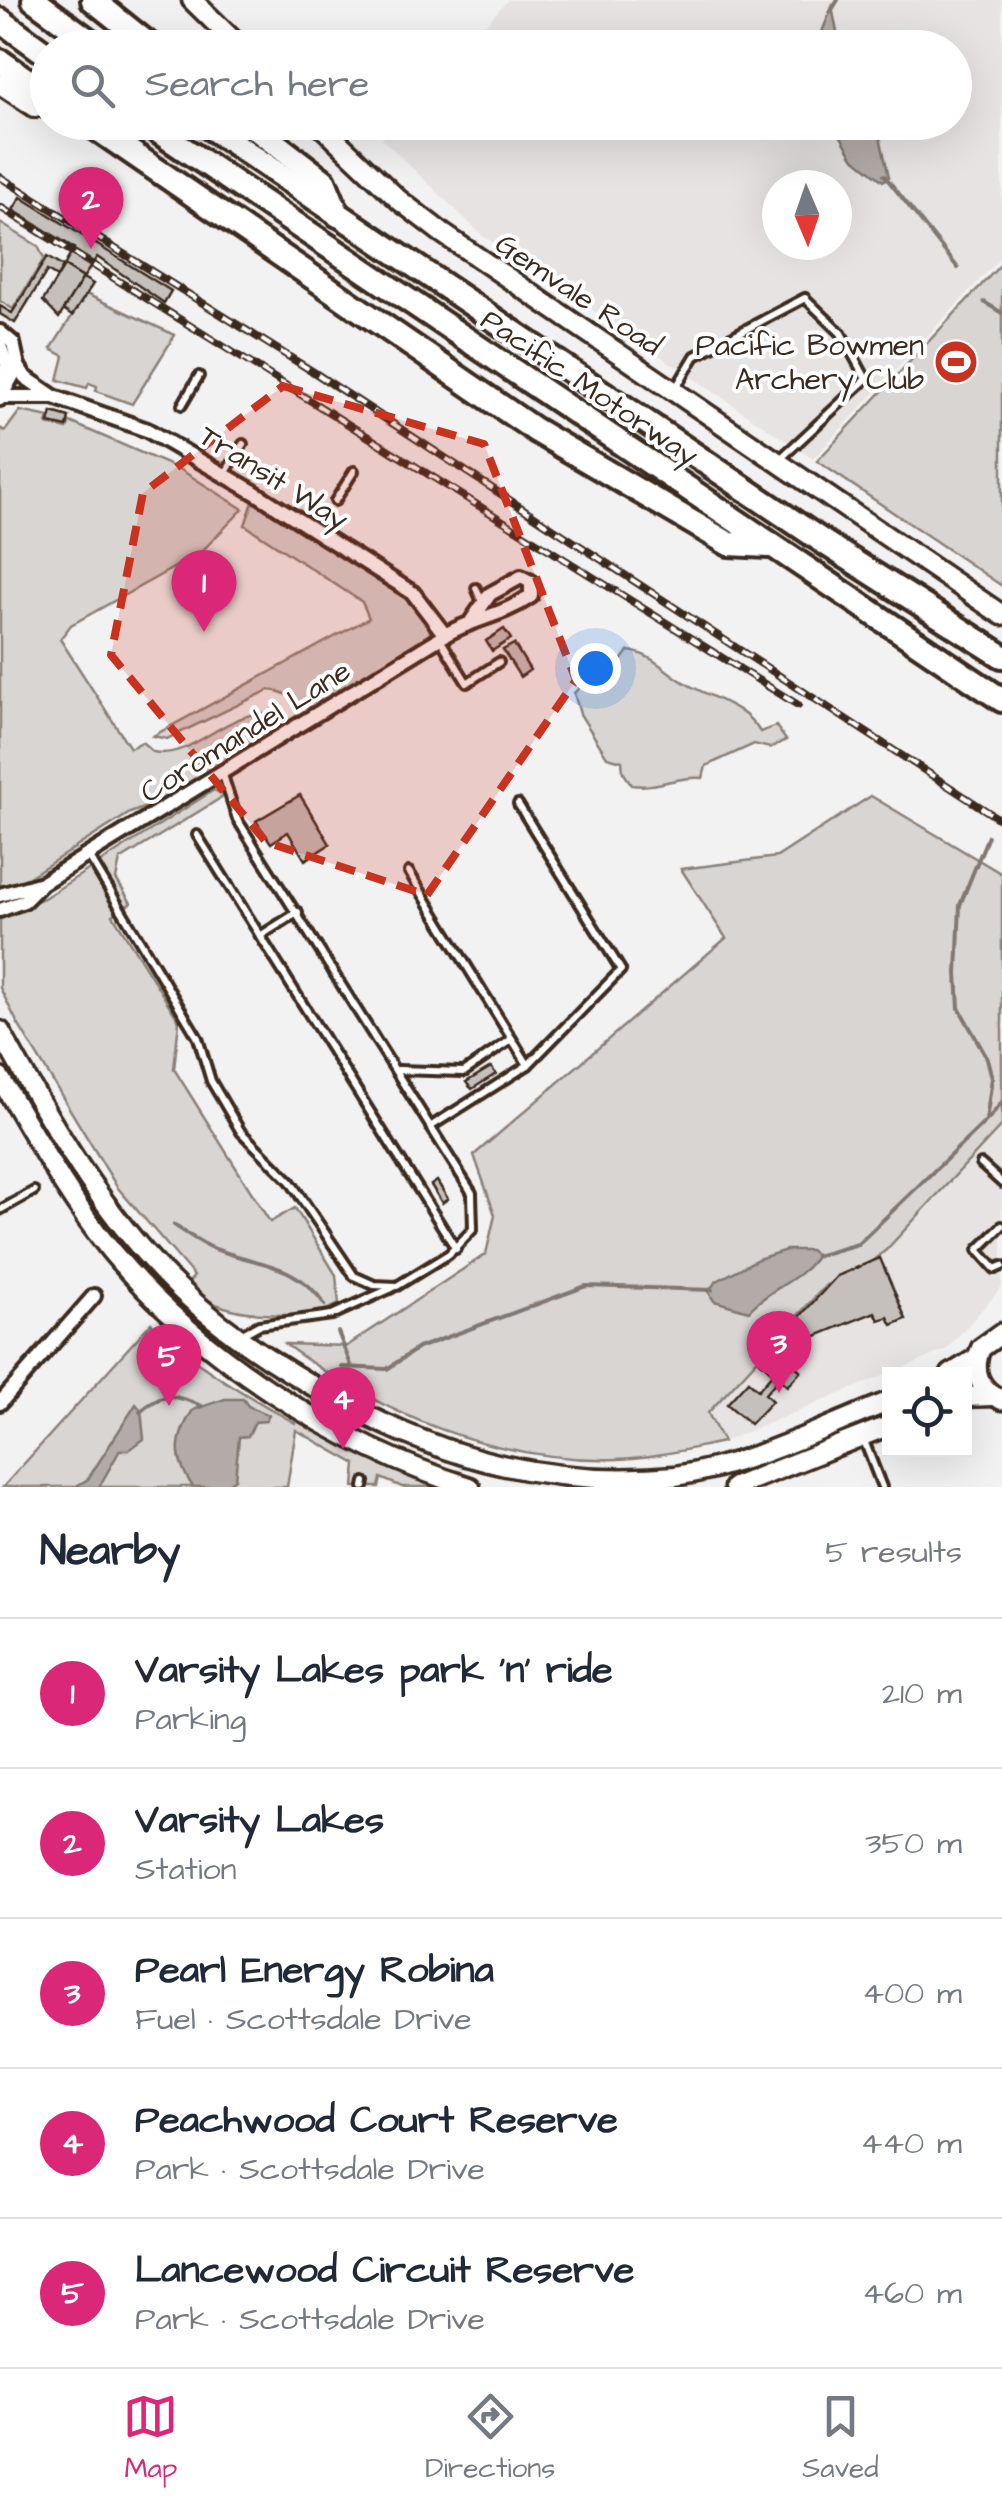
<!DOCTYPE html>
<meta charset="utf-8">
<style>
:root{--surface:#fff;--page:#f6f6f7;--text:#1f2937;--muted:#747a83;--line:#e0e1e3;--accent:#db2777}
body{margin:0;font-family:"Architects Daughter",sans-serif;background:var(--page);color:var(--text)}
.controls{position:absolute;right:30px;bottom:30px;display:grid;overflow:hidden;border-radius:0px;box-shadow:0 10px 40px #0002}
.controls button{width:90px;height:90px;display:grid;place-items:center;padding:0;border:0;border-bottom:2px solid var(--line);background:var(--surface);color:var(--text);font:50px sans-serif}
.compass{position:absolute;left:762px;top:170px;width:90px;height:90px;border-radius:50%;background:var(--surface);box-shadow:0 10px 40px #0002;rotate:178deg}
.you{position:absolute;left:595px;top:668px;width:35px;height:35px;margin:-25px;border:8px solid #fff;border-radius:50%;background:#1a73e8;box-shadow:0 0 0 15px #1a73e833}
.badge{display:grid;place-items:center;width:65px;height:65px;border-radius:50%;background:var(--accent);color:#fff;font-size:32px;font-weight:700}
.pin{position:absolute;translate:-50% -82px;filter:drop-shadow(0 2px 5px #0008)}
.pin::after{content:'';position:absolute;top:52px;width:35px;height:30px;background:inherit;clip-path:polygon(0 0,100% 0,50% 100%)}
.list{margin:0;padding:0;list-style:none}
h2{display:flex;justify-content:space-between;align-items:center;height:130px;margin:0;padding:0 40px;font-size:42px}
h2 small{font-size:32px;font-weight:400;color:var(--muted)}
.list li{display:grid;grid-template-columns:65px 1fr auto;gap:30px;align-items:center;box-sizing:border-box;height:150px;padding:0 40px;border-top:2px solid var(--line)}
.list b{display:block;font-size:38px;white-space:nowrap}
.list p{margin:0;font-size:32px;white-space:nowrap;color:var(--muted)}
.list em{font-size:32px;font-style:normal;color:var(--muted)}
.icon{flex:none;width:55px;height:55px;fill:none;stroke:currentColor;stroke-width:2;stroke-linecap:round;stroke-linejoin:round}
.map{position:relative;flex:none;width:1002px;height:1487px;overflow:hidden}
.search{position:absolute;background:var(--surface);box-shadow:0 10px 40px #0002;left:30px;right:30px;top:30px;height:110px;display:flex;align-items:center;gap:25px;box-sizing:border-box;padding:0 35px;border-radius:55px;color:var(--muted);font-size:38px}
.sheet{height:880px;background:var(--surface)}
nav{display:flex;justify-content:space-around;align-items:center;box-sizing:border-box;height:140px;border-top:2px solid var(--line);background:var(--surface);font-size:28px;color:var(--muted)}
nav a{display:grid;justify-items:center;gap:5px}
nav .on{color:var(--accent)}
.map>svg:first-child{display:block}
</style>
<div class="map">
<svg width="1002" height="1487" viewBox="0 0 1002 1487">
<rect width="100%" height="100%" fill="#f3f2f2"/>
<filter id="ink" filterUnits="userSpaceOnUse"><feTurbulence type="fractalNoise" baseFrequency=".01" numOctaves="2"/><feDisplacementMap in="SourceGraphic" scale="20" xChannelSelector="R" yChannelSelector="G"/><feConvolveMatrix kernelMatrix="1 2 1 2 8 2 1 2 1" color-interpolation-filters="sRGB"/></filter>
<g filter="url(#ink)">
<!-- built -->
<g fill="#e6e3e2" fill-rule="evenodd">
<path d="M508,0H1002V256L813,459L483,236L382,139L397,122H954V48L465,47ZM777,185H837V245H777Z"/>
<path d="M1002,1125V1287L946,1350L723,1442L708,1413L826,1285L866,1267L886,1250Z"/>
</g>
<!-- green -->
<g fill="#d8d5d2" stroke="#8a8078" stroke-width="2.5">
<path d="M0,223L38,246L44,259L13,309L0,301Z"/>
<path d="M1002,263V586L817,461Z"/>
<path d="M86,294L175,335L132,404L96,391L97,386L89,383L87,388L58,380L64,356L51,349Z"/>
<path d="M20,411L49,417L47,424L67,429L70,422L181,470L243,509L200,553L71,625L60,639L130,748L142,742L153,752C195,761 228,704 277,715L282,724L279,730L162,801L130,813L21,882L0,889V428L5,431Z"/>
<path d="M253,502L401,594L429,625L430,635L317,707C298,708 289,690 269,690L167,739L153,736L369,618L362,602L245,525Z"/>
<path d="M628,651C650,653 664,670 682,681C708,698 743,703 760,732L776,726L786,740L770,748L754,744L706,766L703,778C678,775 656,789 632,785L623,772L622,761L607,757L580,714L574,693L583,684L595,682C597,670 608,663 620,662Z"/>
<path d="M214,790L224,796L120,860L116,879L131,903L113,915L179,1021L174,1069L270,1222L295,1208L336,1275L339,1304C309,1321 244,1316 213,1303C205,1299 196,1288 189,1282L194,1276L117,1187L18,1024L0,988V916L44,898Z"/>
<path d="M871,796L1002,874V1125L886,1250L866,1267L826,1285L708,1413L723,1442C688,1449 653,1458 618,1459C497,1463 381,1415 285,1344L347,1346L486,1254L495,1215L474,1155L726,938L681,869L777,857Z"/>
<path d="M151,1323C194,1366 243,1393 295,1423L297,1417L436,1487H402L381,1478L379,1487H354L356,1464L296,1430L287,1487H3Z"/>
</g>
<!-- water -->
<g fill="#b2aba7" stroke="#827770" stroke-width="2.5">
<path d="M832,7L840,47H816Z"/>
<path d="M833,123H877L889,177L883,181L853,157Z"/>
<path d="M786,1250H810L817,1255C800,1282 770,1287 749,1311L714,1301L708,1291L717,1281L758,1259Z"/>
<path d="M225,1399H243L248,1406L269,1415L266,1421L255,1422L248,1436L239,1437L235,1479L224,1487H193C174,1458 174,1440 193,1410Z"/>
<path d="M136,1404L141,1410L144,1439L129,1450H120L99,1487H75L88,1479Z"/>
</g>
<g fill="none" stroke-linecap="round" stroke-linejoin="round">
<!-- stream -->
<g stroke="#827770" stroke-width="4">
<path d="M830,13L838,0"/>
<path d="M884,175L958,268"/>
<path d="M984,302L1002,313"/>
<path d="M989,1118L1002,1102"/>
<path d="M174,1225C187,1233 201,1244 215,1249C258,1265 298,1263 325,1305"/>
<path d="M816,1256L858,1244L986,1121L992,1078L987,1058L959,1008L957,973L960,905L988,836"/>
<path d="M338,1332L351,1365"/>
<path d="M342,1367L387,1369L418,1348L586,1286L712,1290"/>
<path d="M140,1412C163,1391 175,1395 202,1406"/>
</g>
</g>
<!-- building -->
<g fill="#c6c0bd" stroke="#3b2a1e" stroke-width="2.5">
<path d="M21,197L171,291L164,303L97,257L83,278L64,266L74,248L13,210Z"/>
<path d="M47,257L63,267L57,277L47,271L15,323L0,314V306L12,313Z"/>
<path d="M64,266L83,278L59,318L43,301Z"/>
<path d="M83,278L93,284L72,316L63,310Z"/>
<path d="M52,412L69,417L67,427L49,423Z"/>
<path d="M504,629L511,639L492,651L486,641Z"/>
<path d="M514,644L530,670L520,677L503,650Z"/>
<path d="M300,795L330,844L305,860L288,832L271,843L256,821Z"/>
<path d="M491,1067L496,1074L472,1089L469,1086L466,1082Z"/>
<path d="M437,1181L448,1199L442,1203L431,1185Z"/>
<path d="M880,1258L906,1319L892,1325L888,1317L879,1320L875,1312L809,1339L803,1337L796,1321L837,1276Z"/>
<path d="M773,1346L801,1371L787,1386L760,1361Z"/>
<path d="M775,1371L781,1376L765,1394L772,1401L750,1424L727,1404L748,1381L758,1390Z"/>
</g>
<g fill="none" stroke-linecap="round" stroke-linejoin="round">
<defs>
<g id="service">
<path d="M674,391L695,356L805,298L841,333L866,379L778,461"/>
<path d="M182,405L199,376"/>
<path d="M225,474L243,444"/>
<path d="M335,501L354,471"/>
<path d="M476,588L482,602"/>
<path d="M440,639L467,683L499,662"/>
<path d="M518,804L621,970L528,1065"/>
<path d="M197,835L456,1249"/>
<path d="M89,856L198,1038L211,1081L241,1132L290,1181L354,1276L374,1285L397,1286L449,1254L473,1229L472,1193L237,819L223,775"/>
<path d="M409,872L528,1065L430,1127"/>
<path d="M260,936L298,912"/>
<path d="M398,1070L464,1072L512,1039"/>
<path d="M981,1164L1002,1183"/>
<path d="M0,1210L34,1191"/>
<path d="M1002,1226L978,1250L995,1269L1002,1266"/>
<path d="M239,1336L259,1325L332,1315L392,1288"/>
<path d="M863,1438L882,1487"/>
<path d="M364,1487L365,1482"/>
</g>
<g id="minor">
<path d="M0,332L13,343L18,366L0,399"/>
<path d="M0,346L7,365L0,384"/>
<path d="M18,366L25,377L54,397L147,430L254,492L413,593L445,635"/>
<path d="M2,397H51"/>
<path d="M0,895L42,883L445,635C474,618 503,616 531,596V582L521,577L490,594L472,620"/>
<path d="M0,910L24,901L40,885"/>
<path d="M0,1403L94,1296"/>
</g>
<g id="secondary">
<path d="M192,0L241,48"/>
<path d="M0,84L35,107L48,104"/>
<path d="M317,122L399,200L442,233L1002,615"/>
<path d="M0,1031C44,1111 92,1196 155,1264C208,1322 274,1365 343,1403C449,1461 553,1487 675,1476C750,1465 820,1429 890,1401"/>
<path d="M0,1078C35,1137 68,1198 111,1251C198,1356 339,1447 470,1487"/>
<path d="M1002,1333L981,1348C971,1371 979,1390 1002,1400"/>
<path d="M951,1374L977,1358"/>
<path d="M964,1397L993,1396"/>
<path d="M734,1487L890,1425"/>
</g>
<g id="motorway">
<path d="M34,0L99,48"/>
<path d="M93,0L153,48"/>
<path d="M0,20L48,55"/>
<path d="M0,61L48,95"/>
<path d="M87,122L535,430L729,544L769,546"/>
<path d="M144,122L1002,700"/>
<path d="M202,122L828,545L1002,656"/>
<path d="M247,122L324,181L338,215"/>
</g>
</defs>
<!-- service casing -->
<use href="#service" stroke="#3b2a1e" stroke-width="14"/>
<!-- minor casing -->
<use href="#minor" stroke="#3b2a1e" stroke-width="20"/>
<!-- secondary casing -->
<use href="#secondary" stroke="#3b2a1e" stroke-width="25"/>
<!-- motorway casing -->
<use href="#motorway" stroke="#3b2a1e" stroke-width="30"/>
<!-- service -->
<use href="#service" stroke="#fff" stroke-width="6"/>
<!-- minor -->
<use href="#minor" stroke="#fff" stroke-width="12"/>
<!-- secondary -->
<use href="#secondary" stroke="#fff" stroke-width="18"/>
<!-- motorway -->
<use href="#motorway" stroke="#fff" stroke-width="22"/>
<defs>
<g id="rail">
<path d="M0,177L312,371L1002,821"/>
<path d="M0,207L798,705"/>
</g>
</defs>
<!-- rail casing -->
<use href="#rail" stroke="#3b2a1e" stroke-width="8"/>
<!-- rail -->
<use href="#rail" stroke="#fff" stroke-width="4" stroke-dasharray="11" stroke-linecap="butt"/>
</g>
</g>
<!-- marked area -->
<path fill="#c8321e" fill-opacity="0.2" stroke="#c8321e" stroke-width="8" stroke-dasharray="20 12" stroke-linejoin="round" d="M283,386L484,444L576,680L427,895L266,842L111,655L143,493Z"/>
<!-- icons -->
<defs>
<symbol id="stadium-disc" viewBox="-11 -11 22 22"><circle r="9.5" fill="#c8321e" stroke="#fff"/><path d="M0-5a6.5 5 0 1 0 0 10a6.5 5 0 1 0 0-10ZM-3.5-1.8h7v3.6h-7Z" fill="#fff"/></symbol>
</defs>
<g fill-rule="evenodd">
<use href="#stadium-disc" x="931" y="337" width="50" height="50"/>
</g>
<g text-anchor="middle" stroke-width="8" stroke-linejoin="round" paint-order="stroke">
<!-- street labels -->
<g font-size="30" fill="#3b2a1e" stroke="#fff">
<text transform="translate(579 294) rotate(34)" y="10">Gemvale Road</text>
<text transform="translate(590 387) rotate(34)" y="10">Pacific Motorway</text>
<text transform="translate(274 477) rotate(32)" y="10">Transit Way</text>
<text transform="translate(245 731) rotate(-32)" y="10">Coromandel Lane</text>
</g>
<!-- poi labels -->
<g font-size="30" fill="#3b2a1e" stroke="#fff" text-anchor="end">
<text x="924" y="355">Pacific Bowmen<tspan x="924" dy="34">Archery Club</tspan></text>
</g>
</g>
</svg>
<div class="controls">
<button><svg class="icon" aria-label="locate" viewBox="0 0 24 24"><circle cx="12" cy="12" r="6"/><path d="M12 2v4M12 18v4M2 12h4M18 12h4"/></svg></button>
</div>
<svg class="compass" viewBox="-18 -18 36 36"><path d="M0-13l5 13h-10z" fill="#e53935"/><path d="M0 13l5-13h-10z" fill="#747a83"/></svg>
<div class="you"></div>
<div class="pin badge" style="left:204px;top:632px">1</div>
<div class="pin badge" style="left:91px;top:249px">2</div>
<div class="pin badge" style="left:779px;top:1393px">3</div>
<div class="pin badge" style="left:343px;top:1449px">4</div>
<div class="pin badge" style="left:169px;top:1406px">5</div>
<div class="search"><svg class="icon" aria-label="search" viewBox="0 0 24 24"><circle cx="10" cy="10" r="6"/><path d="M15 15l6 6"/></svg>Search here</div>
</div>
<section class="sheet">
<h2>Nearby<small>5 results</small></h2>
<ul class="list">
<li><span class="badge">1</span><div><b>Varsity Lakes park 'n' ride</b><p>Parking</p></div><em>210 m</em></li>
<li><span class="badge">2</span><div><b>Varsity Lakes</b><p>Station</p></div><em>350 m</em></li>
<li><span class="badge">3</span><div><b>Pearl Energy Robina</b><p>Fuel · Scottsdale Drive</p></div><em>400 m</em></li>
<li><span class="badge">4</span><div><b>Peachwood Court Reserve</b><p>Park · Scottsdale Drive</p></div><em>440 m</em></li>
<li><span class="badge">5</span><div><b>Lancewood Circuit Reserve</b><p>Park · Scottsdale Drive</p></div><em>460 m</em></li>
</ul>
</section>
<nav>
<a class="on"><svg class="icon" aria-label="map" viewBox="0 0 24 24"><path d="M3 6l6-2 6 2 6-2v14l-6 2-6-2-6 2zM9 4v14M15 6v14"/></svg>Map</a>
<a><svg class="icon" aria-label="directions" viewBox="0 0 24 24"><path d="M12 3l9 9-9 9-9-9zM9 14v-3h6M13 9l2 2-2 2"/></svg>Directions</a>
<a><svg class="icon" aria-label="saved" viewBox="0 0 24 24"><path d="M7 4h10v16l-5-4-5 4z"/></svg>Saved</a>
</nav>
